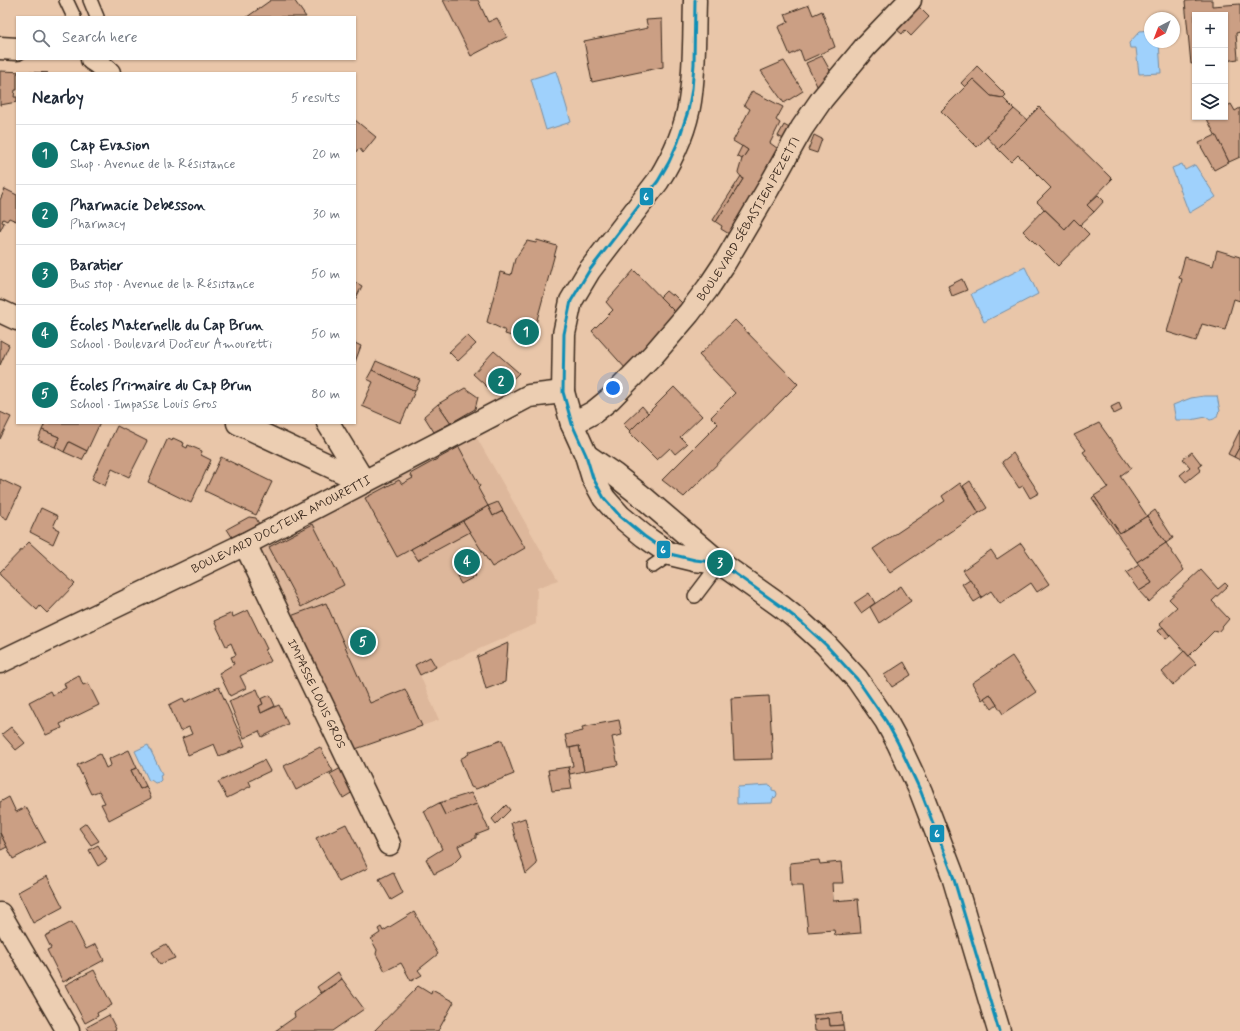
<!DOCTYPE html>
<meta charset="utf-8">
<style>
:root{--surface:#fff;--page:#f6f6f7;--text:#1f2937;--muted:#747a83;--line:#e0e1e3;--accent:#0f766e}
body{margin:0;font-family:Mynerve,sans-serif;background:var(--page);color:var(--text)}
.controls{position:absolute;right:12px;top:12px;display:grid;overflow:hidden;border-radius:0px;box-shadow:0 1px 3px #0004}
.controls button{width:36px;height:36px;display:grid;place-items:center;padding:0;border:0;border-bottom:1px solid var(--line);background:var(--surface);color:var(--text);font:20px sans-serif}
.compass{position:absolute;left:1144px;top:12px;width:36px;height:36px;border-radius:50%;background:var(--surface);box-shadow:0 1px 3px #0004;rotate:222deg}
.you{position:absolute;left:613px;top:388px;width:14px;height:14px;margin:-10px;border:3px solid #fff;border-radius:50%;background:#1a73e8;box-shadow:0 0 0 6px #1a73e833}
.badge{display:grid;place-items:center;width:26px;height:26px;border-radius:50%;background:var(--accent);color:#fff;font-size:13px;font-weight:700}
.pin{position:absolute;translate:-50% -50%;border:2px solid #fff;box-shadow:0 1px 4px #0006}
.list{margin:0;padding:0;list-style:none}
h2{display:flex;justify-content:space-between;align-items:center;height:52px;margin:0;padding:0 16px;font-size:17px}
h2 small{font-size:13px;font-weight:400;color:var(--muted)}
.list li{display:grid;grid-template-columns:26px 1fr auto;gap:12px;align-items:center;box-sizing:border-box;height:60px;padding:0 16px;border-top:1px solid var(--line)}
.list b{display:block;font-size:15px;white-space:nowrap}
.list p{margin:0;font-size:13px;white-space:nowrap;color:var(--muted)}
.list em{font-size:13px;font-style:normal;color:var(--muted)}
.icon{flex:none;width:22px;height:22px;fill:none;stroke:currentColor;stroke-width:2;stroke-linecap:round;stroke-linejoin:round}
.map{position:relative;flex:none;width:1240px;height:1031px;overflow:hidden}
.search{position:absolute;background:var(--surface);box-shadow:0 1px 3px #0004;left:16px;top:16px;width:340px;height:44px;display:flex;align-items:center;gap:10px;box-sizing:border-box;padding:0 14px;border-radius:0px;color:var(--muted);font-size:15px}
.panel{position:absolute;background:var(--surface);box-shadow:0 1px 3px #0004;left:16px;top:72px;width:340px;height:352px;border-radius:0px}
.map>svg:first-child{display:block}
</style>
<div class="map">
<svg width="1240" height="1031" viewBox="0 0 1240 1031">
<rect width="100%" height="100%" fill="#e9c6a9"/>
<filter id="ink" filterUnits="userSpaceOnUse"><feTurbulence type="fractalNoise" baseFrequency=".025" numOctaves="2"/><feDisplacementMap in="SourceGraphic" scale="8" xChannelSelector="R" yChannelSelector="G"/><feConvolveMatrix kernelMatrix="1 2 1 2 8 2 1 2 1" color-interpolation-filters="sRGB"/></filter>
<g filter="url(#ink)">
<!-- built -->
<path fill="#ddb79b" d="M470,426L558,580L537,588L536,624L420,675L439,720L347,752L251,541Z"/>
<!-- water -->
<g fill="#9fd1fc" stroke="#778ea3">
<path d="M1150,30V42H1159L1161,73L1139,74L1136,48H1130L1129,43L1140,31Z"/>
<path d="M556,71L571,122L546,130L531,79Z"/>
<path d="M1182,164L1185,170L1195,165L1216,197L1189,213L1172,168Z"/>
<path d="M1025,267L1038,294L984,322L971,294Z"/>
<path d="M1204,396H1217L1220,411L1218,413C1217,418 1215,419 1210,420L1206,417L1191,420H1176L1173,405L1191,398Z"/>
<path d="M148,745L162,774L160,775L161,780L159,782L155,783L151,780L149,781L135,751Z"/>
<path d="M770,785L772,787V790L776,791L777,794L776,797L773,798L772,803L737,804V790L738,787Z"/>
</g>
<!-- building -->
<g fill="#cb9f84" stroke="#3b2a1e">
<path d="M271,0H294L306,17H247Z"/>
<path d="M443,0H478L488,22L497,18L507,37L471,56Z"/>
<path d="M1200,0H1212V6L1240,4V32L1236,33L1238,59L1225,61V15H1195V63L1191,64L1185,1Z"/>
<path d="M809,5L813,15L822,11L835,47L804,61L800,50L790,55L778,27L788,22L785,14Z"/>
<path d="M918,6L929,17L911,36L905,30L902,34L896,29Z"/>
<path d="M662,19L663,67L592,82L584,41L648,28L646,20Z"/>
<path d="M822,56L832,74L820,92L806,63Z"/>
<path d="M784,61L803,91L784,103L761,71Z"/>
<path d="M977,66L1006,95L1003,98L991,96L973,79L965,87L961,83Z"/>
<path d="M0,71L48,73H17V90H15L14,97H17V102L0,105Z"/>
<path d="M973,79L991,96L1003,98L1014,109L977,147L941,111Z"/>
<path d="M752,91L783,107L776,120L780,123L770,143L781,151L734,237L721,229L722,226L716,222L743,179L738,173L742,159L748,150L733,141L750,109L744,105Z"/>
<path d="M1231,104L1235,111L1240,108V157L1229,162L1206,117H1225V107Z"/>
<path d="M1039,107L1112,179L1087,205L1094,212L1080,225L1074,219L1065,229L1037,202L1051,188L1018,155L1011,162L998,149Z"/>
<path d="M1014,109L1027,120L998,149L987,137Z"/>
<path d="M355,120L376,137L363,153L359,148L355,153Z"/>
<path d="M784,125L793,130L787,141L778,136Z"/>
<path d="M814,135L822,139L817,153L808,150Z"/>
<path d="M1216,135L1229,162L1214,170L1199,143Z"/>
<path d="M742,146L748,150L742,159L737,156Z"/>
<path d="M741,176L743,179L716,222L713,220Z"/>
<path d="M5,189L17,195V218L16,221L9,218L7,221L3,219L2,222L4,223L0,231V200Z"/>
<path d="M1098,195L1104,201L1094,212L1087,205Z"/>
<path d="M1044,209L1065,229L1074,219L1089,234L1058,266L1023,231Z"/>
<path d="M537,240L557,246L531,342L505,334L506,331L487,322L500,272L511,275L515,259L527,241L536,243Z"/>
<path d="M1217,250L1240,257V301L1234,299L1225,330L1202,324L1196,341L1167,332L1182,279L1179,278L1185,257L1213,266Z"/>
<path d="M634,270L676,313L626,369L592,331L613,310L606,302Z"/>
<path d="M962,279L967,290L952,296L948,286Z"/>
<path d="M355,282L362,286L355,300Z"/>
<path d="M666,291L672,296L673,294L684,305L676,313L660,297Z"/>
<path d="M735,320L798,384L684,497L662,480L718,424L711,417L735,393L699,355Z"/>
<path d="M467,335L476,344L458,361L449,352Z"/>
<path d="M0,340L9,345L0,365Z"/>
<path d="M355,343L361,346L355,362Z"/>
<path d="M494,351L519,373L496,395L473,374Z"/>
<path d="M376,361L420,380L415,391L372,370Z"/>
<path d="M372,370L415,391L401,423L362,406L373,382L367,379Z"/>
<path d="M674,387L702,416L680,437L687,444L675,454L670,448L657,460L629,432Z"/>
<path d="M465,388L478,397L475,409L451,423L438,404Z"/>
<path d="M1119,403L1122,410L1114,414L1111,407Z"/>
<path d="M438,404L451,423L434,432L424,416Z"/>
<path d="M642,406L648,413L630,431L623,424Z"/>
<path d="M0,412L11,417L0,439Z"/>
<path d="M45,423H100L87,451L69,442L64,452L55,447L59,437L42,430Z"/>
<path d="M1099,423L1131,468L1120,476L1147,516L1120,533L1094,496L1108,487L1083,452L1086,450L1074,435Z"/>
<path d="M117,426L147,441L129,477L112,469L105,486L92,479Z"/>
<path d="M42,430L59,437L55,447L38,440Z"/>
<path d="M1240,430V446L1234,457L1228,454Z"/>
<path d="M173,438L184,443L183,446L187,448L188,445L202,451L201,455L211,460L191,503L148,482L167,440L169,439L172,441Z"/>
<path d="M69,442L87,451L82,460L64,452Z"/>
<path d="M1240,446V460L1234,457Z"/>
<path d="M459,447L480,486L478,488L488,506L397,557L365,498L399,480L402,484L413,478L410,474Z"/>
<path d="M1192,452L1202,465L1199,467L1201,470L1186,482L1180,475L1190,467L1183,459Z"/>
<path d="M1013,453L1039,493L1030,498L1023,486L1019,488L1002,462Z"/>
<path d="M221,457L272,482L256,515L205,491Z"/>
<path d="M0,479L21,489L7,519L0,515Z"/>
<path d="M970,481L987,508L979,513L963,486Z"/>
<path d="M960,483L979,513L890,573L873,549L945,501L942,496Z"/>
<path d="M1094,496L1120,533L1147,516L1166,543L1137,562L1092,498Z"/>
<path d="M498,502L503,511L493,516L488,506Z"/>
<path d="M488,506L493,516L503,511L525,548L492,567L463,521Z"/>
<path d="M41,508L58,516L53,527L59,530L53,544L30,532Z"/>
<path d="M1155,510L1173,538L1166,543L1147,516Z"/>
<path d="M249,517L256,518L259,524L232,537L227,529Z"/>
<path d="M463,521L470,532L418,560L411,549Z"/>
<path d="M313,524L344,585L301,607L269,547Z"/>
<path d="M29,542L75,584L47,613L40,606L37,610L0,575V572Z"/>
<path d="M1021,543L1049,584L1037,592L1031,583L1000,604L991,591L982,597L963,570L991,550L997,559Z"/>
<path d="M1166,543L1184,570L1149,602L1139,591L1152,583L1137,562Z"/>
<path d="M1139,565L1152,583L1139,591L1126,573Z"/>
<path d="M472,569L476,576L461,584L457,577Z"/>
<path d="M1201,570L1218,589L1225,583L1228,586L1212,601L1229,619L1218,632L1214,631L1189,656L1159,623L1177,607L1169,599Z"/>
<path d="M970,579L982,597L974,602L962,584Z"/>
<path d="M901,586L911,601L879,623L870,607Z"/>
<path d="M869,593L875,603L861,613L854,603Z"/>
<path d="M326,603L370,703L405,689L422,726L347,752L288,617Z"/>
<path d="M248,610L267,649L265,650L271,661L240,676L246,688L230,696L219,673L234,664L231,657L236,655L231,643L226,646L214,621L232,613L233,617Z"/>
<path d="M1163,627L1170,636L1166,639L1158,631Z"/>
<path d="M508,643L505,682L486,689L477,657Z"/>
<path d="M1184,651L1196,664L1173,685L1162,672Z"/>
<path d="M1012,656L1036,692L1003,714L990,694L982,700L972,683Z"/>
<path d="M430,657L436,667L420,675L415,665Z"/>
<path d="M904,662L911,675L892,687L884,675Z"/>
<path d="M79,675L83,685L88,683L99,705L60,724L62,728L46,735L29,702L50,691L52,695L66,688L64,683Z"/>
<path d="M219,687L245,746L219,756L214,744L188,755L182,738L192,734L189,727L180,731L169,705L183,698L185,702Z"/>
<path d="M257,689L263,704L259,706L261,713L279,705L288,724L262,737L259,731L244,738L229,701Z"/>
<path d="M990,694L997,705L992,709L984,698Z"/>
<path d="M270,695L275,706L261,713L259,706L263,704L261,699Z"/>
<path d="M769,696L773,759L734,760L731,698Z"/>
<path d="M619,720L622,735L612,737L618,765L584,771L579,746L568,748L565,735L583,731L582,727Z"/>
<path d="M11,727L25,743L16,750L2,734Z"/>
<path d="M502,740L514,774L476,789L471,787L460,759L469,754L468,752Z"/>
<path d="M579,746L584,771L570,774L568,767L573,766L570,748Z"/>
<path d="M320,747L333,771L296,790L284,766Z"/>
<path d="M129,750L137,768L131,770L140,789L146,786L151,798L109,820L101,804L105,803L99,791L91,794L77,765L100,754L106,768L111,765L109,759Z"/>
<path d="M264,760L270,771L249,781L251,786L227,798L218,782Z"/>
<path d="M568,767L572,789L552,791L548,770Z"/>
<path d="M137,768L146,786L140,789L131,770Z"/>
<path d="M341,768L353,792L343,798L330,774Z"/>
<path d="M471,793L477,804L445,815L439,803Z"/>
<path d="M9,797L16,812L26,807L45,842L13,859L0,833V802Z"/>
<path d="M439,803L445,815L477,804L489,830L476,835V838L458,846L462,855L452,865L434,874L426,859L442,849L424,811Z"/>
<path d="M506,805L510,810L496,824L492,819Z"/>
<path d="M525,818L537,864L526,874L511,823Z"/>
<path d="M86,823L99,841L91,845L79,828Z"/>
<path d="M346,824L368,868L339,882L316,838Z"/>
<path d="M0,833L7,847L1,850L0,849Z"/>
<path d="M98,845L107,860L98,866L89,850Z"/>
<path d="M819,860L820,864L841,862L843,883H832L833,901L858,899L861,933L835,935L834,930L808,932L803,885H791L790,863Z"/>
<path d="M393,872L403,893L391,900L379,879Z"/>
<path d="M47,876L63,907L33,923L18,892Z"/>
<path d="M414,912L438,954L418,970L422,975L411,981L401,963L385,971L376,954L377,950L371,939L380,933L378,929L381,927L383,931Z"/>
<path d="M72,922L86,949L96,944L104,960L63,982L47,950L51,948L45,936Z"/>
<path d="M166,944L175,958L160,964L152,952Z"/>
<path d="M94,970L112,1005L97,1013L98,1016L85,1023L65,985Z"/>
<path d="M338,972L342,979L321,993L317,987Z"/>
<path d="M342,979L364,1009L332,1031H275L295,1017L294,1013Z"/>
<path d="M418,986L431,994L432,990L454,1002L438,1031H374Z"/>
<path d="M842,1012L843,1025L830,1026L829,1018L814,1020L813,1015Z"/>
<path d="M109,1015L116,1029L113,1031H89L87,1027Z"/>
<path d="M829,1018L830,1026L843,1025L844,1031H815L814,1020Z"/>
</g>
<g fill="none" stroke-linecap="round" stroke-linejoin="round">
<defs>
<g id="lane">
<path d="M66,0L74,17"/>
<path d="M90,0L97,17"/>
<path d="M653,566L675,551"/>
<path d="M695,596L720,563"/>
</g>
<g id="street">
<path d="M0,48L17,49"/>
<path d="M92,59L98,63L109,73"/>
<path d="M0,311L17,319"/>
<path d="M238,423L364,482"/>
<path d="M328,423L364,482"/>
<path id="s1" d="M572,424L594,412L610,399L653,355L689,313L708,288L724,264L768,189L802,128L822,99L866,46L910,0"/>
<path id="s2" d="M245,544L389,844"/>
<path id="s3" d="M0,662L245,544L529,396L563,392"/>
<path d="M0,914L68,1031"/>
</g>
<g id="secondary">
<path d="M695,0C694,33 695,69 690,101C686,129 673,157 658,181L589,271L571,301L564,334L563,392L572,424L586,455L593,478L604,498L620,516L644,536L670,554L695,560L720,563"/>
<path d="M586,455L615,475L644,498L720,563L782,607L802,623L826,645L857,679L886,721L898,743L921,792L952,873L999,1031"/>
</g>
</defs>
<!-- lane casing -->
<use href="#lane" stroke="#3b2a1e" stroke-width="16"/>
<!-- street casing -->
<use href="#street" stroke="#3b2a1e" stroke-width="25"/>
<!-- secondary casing -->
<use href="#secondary" stroke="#3b2a1e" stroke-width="25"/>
<!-- lane -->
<use href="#lane" stroke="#ecceb2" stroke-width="13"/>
<!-- street -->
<use href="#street" stroke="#ecceb2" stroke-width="22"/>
<!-- secondary -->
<use href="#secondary" stroke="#ecceb2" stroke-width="22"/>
<defs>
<path id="bus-1" d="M695,0L694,64L692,89L688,111L678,142L669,162L658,181L589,271L571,301L564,334L563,392L572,424L586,455L593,478L604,498L620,516L644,536L670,554L695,560L720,563L782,607L802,623L826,645L857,679L886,721L898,743L921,792L952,873L999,1031"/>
</defs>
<!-- bus-1 casing -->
<use href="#bus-1" stroke="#ecceb2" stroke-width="6"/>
<!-- bus-1 -->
<use href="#bus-1" stroke="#118eb6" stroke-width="3"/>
</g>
</g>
<g text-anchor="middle" stroke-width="3" stroke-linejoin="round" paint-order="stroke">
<!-- street labels -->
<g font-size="12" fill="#3b2a1e" stroke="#ecceb2">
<text dy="4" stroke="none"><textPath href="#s1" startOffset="274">BOULEVARD SÉBASTIEN PEZETTI</textPath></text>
<text dy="4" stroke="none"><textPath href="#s3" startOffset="313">BOULEVARD DOCTEUR AMOURETTI</textPath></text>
<text dy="4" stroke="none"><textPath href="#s2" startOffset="166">IMPASSE LOUIS GROS</textPath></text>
</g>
</g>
<g stroke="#ecceb2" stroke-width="1.5">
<rect x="639" y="187" width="15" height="19" rx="4" fill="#118eb6"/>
<rect x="656" y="540" width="15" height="19" rx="4" fill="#118eb6"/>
<rect x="929" y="824" width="16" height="19" rx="4" fill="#118eb6"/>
</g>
<g font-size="11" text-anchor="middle" font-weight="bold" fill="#fff">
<text x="646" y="200">6</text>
<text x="663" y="553">6</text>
<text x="937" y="837">6</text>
</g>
</svg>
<div class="controls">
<button>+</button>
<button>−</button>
<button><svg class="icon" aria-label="layers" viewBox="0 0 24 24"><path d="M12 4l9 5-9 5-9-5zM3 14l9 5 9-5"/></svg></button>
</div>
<svg class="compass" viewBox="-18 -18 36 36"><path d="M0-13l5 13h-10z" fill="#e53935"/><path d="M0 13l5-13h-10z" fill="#747a83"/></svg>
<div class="you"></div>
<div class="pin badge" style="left:526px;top:332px">1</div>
<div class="pin badge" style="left:501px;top:381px">2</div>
<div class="pin badge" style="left:720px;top:563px">3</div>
<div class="pin badge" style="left:467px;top:562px">4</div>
<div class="pin badge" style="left:363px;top:642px">5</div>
<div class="search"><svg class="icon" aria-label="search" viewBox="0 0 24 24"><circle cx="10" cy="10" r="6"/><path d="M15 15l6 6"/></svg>Search here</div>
<section class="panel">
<h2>Nearby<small>5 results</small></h2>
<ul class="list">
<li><span class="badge">1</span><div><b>Cap Evasion</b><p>Shop · Avenue de la Résistance</p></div><em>20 m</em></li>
<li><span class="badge">2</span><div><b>Pharmacie Debesson</b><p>Pharmacy</p></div><em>30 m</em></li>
<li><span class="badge">3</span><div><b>Baratier</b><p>Bus stop · Avenue de la Résistance</p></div><em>50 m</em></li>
<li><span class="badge">4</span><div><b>Écoles Maternelle du Cap Brun</b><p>School · Boulevard Docteur Amouretti</p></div><em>50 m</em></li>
<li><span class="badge">5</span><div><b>Écoles Primaire du Cap Brun</b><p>School · Impasse Louis Gros</p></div><em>80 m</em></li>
</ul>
</section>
</div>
